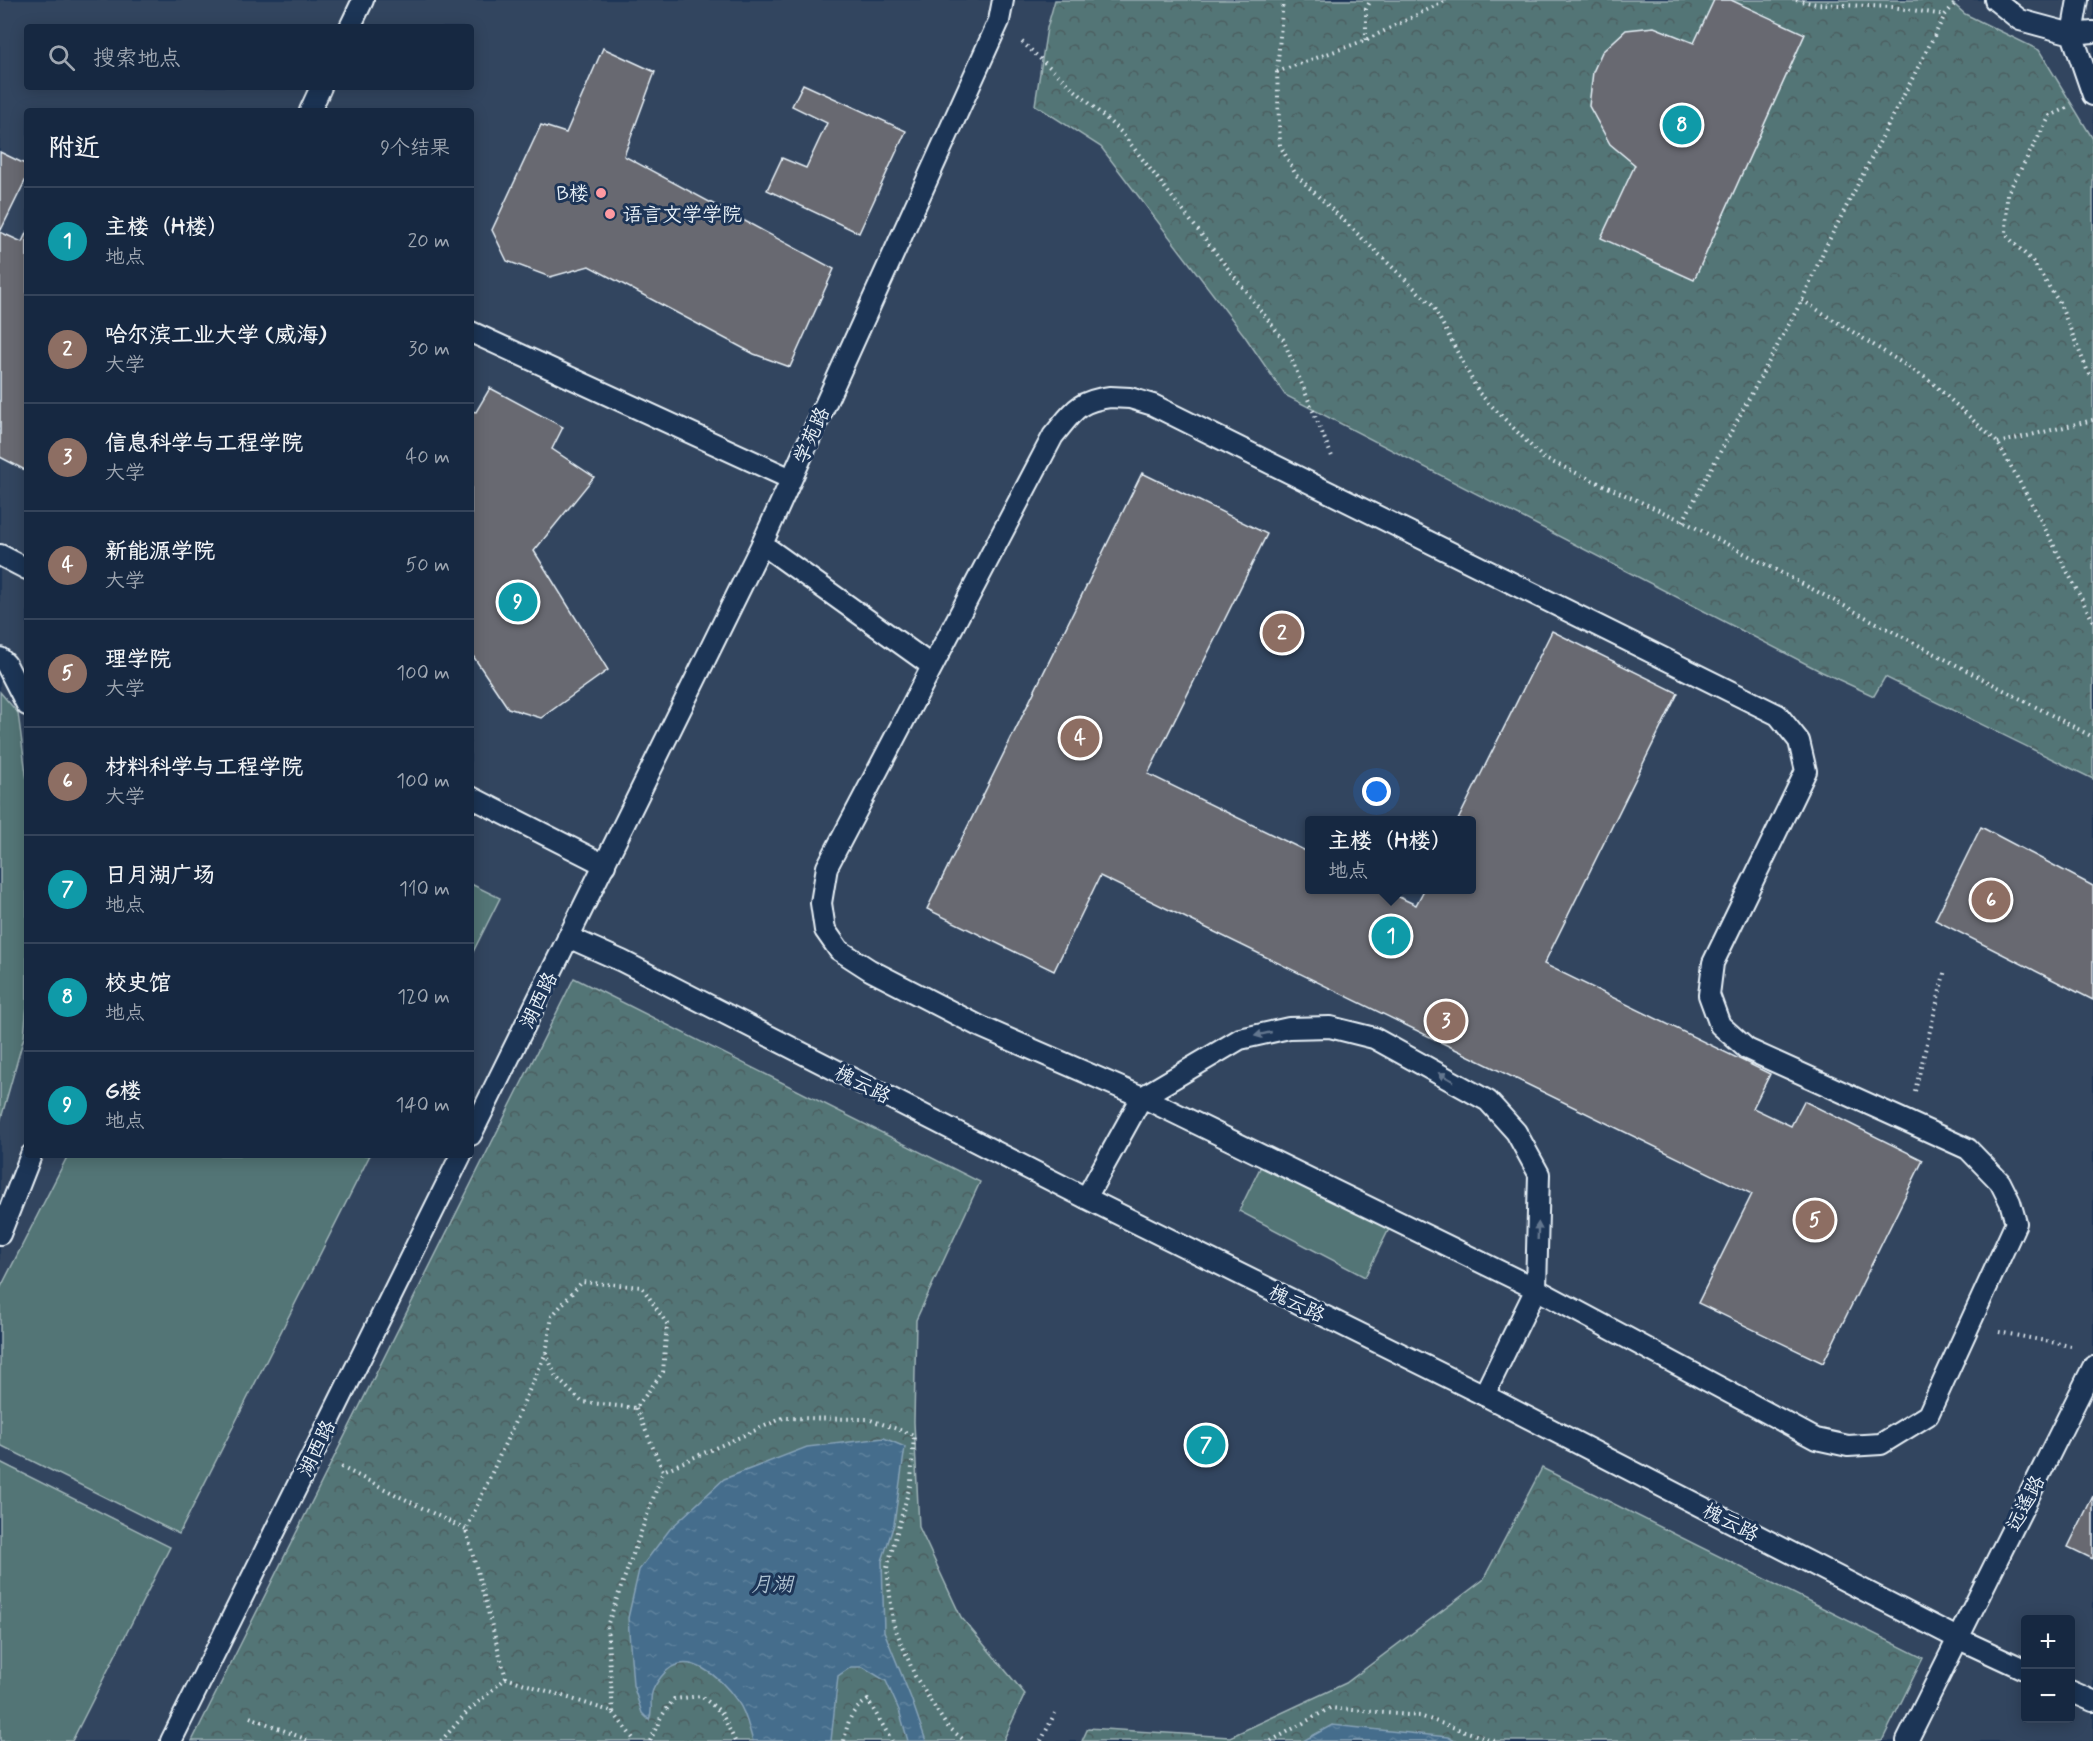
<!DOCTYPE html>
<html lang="zh">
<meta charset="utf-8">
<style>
:root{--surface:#162841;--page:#23344c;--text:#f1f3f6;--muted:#9ea6b1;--line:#35445a;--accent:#ff9aa2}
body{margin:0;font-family:Mynerve,"LXGW WenKai TC",sans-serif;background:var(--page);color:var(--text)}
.controls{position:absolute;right:18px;bottom:18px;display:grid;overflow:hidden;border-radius:6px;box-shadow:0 3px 15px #0003}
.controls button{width:54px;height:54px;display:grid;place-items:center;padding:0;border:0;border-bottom:2px solid var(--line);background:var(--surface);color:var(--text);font:30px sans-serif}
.you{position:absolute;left:1377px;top:792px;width:21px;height:21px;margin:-15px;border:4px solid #fff;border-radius:50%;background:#1a73e8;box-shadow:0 0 0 9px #1a73e833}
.badge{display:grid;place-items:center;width:39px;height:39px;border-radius:50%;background:var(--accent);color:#fff;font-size:20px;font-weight:700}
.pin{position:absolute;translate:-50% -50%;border:3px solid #fff;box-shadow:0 2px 6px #0006}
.popup{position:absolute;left:1305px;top:816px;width:171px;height:78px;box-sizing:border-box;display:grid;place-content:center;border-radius:6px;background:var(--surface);filter:drop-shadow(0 2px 4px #0005);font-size:20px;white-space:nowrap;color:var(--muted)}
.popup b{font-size:22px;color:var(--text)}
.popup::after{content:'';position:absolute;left:50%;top:100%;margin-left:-12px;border:12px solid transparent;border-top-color:var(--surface)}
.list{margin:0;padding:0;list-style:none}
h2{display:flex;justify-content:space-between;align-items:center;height:78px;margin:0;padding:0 24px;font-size:26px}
h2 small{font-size:20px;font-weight:400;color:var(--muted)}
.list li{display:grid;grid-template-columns:39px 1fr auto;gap:18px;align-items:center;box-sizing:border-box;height:108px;padding:0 24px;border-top:2px solid var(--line)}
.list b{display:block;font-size:22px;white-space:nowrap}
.list p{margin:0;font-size:20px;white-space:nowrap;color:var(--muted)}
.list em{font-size:20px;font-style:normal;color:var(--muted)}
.icon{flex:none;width:33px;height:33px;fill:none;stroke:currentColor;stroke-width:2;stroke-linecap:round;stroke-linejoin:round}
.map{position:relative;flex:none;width:2093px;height:1741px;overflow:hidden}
.search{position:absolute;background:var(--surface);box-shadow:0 3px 15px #0003;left:24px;top:24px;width:450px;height:66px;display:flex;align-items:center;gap:15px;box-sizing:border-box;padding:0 21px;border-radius:6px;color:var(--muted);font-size:22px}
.panel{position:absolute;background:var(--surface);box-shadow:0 3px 15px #0003;left:24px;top:108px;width:450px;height:1050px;border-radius:6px}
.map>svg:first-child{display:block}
</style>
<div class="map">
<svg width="2093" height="1741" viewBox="0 0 2093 1741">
<defs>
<pattern id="forest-crowns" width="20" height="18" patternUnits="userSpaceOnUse" patternTransform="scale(1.5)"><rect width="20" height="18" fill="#537576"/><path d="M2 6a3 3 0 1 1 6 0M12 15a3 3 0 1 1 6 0" fill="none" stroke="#4c5e60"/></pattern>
<pattern id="water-ripples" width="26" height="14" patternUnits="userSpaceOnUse" patternTransform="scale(1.5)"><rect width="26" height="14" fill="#446d8c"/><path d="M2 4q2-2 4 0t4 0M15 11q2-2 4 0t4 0" fill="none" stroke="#5f829d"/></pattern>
</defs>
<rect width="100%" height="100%" fill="#1d3557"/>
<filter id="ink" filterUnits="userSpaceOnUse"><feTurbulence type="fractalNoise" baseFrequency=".0167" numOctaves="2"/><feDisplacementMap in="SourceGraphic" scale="12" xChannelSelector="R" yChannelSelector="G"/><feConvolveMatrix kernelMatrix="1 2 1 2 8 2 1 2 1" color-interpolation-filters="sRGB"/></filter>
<g filter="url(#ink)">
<!-- built -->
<path fill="#33455f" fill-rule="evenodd" d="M0,0H2093V1741H0ZM27,27H471V87H27ZM27,111H471V1155H27ZM1310,820H1472V890H1310ZM2026,1620H2070V1718H2026Z"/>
<!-- green -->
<g fill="#537576" stroke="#9eb3b7" stroke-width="1.5">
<path d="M0,692L18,713L27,781V1005L24,1037L0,1122Z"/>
<path d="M471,884L500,898L471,956Z"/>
<path d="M68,1155H370L179,1534L0,1445V1289Z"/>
<path d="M1262,1164L1389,1229L1365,1277L1239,1211Z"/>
<path d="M0,1462L170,1547L72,1741H0Z"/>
</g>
<!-- forest -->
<g fill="url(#forest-crowns)" stroke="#9eb3b7" stroke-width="1.5">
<path d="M1055,0H1949L1965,14L2039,50L2093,139V779L1885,677L1874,696L1822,672L1285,395L1244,335L1101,147L1035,105L1047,28Z"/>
<path d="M574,978L980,1182L916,1320L914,1422L919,1527L961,1617L1025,1694L1003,1741H192Z"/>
<path d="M1542,1468L1923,1658L1882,1741H1082L1088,1728L1230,1737L1346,1683L1483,1580Z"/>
</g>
<!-- water -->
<g fill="url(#water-ripples)" stroke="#86a2b7" stroke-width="1.5">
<path d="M884,1438L905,1447L894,1524L882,1561L884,1631L911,1698L926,1741H908L899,1710L886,1681L863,1667H851L838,1676L831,1741H753C749,1729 746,1712 738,1702C722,1679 686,1644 661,1677C658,1681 653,1688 652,1693C649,1702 654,1709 649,1720L642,1713L633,1685L628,1618L639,1570L670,1529L724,1479L807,1447Z"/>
<path d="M1332,1725L1448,1737L1455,1741H1303Z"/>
</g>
<!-- building -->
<g fill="#676971" stroke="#e8f1f8" stroke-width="1.5">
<path d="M1714,0H1731L1805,34L1694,280L1601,238L1635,165L1610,144L1589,106L1593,72L1602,52L1626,30L1654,27L1694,43Z"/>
<path d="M603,48L655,72L624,156L834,269L790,367L754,354L589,266L550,277L507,261L492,230L541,125L566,133Z"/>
<path d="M803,84L906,131L859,233L767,190L782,158L806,168L827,123L792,106Z"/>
<path d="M0,152L27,165V177L0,232Z"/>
<path d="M27,231V471L0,457V232L22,242Z"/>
<path d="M490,388L563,427L552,449L594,477L534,551L608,670L541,718L508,708L471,653V411L476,412Z"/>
<path d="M1142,473L1267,534L1148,774L1310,853V890H1384L1416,905L1424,890H1472V820H1458L1552,631L1678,693L1544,964L1770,1074L1753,1108L1791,1126L1804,1101L1923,1160L1823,1363L1698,1303L1752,1194L1100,876L1054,971L927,909Z"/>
<path d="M1981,827L2093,886V1000L1935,920Z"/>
<path d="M2093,1496V1559L2068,1547Z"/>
</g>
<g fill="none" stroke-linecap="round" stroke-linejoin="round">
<defs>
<g id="lane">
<path d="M1995,0L2020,20L2072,34L2093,95"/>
<path d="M2078,0L2072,34L2093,32"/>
<path d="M350,27L363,0"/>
<path d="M310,111L321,87"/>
<path d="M471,332L791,479"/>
<path d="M1110,397L1130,398L1153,405L1778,715L1799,741L1806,771L1713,963L1709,995L1720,1025L1747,1049L1968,1149L2000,1182L2010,1202L2016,1223L1928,1415L1881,1444L1848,1446L1816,1439L1536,1289L1142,1097L979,1026L870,970L839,950L825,930L821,903L827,867L1053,436C1073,412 1077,401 1110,397Z"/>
<path d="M762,544L932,666"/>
<path d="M0,555L27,569"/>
<path d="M0,658L6,664L27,705"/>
<path d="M471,797L605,865"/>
<path d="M568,937L622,961L1086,1198L1484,1395L1957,1638L2026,1670"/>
<path d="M471,1135L762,544L999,21L1003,0"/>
<path d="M1086,1198L1142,1097L1240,1039L1289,1028L1330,1027L1374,1038L1488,1101L1516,1132L1539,1174L1536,1289L1484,1395"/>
<path d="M0,1234L31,1155"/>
<path d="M2070,1691L2093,1701"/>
<path d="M171,1741L461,1155"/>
<path d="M1907,1741L2093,1367"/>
</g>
</defs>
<!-- lane casing -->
<use href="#lane" stroke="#e8f1f8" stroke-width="24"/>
<!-- path -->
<g stroke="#e8f1f8" stroke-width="4" stroke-dasharray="1.5 4.5" stroke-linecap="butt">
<path d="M1283,0L1277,72L1280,145L1296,175L1433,306L1479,393L1543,458L1683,521L2093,737"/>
<path d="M1796,0L1816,4L1892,7L1945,15"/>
<path d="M1366,40V9L1371,0"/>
<path d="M1022,42L1122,133L1283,339L1333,459"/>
<path d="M1277,72L1366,40L1447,0"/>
<path d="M2067,108L2050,116L2007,194L2006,235L2033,262L2059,302L2088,372L2093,377"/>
<path d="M1802,300L1929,380L1998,443L2039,517L2093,621"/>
<path d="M1998,443L2093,420"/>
<path d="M1683,521L1802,300L1825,248L1945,15L1958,0"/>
<path d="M1915,1091L1945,970"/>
<path d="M1999,1332L2071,1346"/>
<path d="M636,1408L663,1471L783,1418L868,1419L914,1435L911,1482L887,1568L893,1623L915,1676L946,1725L965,1741"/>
<path d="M341,1467L466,1530"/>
<path d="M506,1678L466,1530L546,1353L552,1316L582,1282L642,1287L667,1324L663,1372L636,1408L582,1402L556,1377L546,1353"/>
<path d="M613,1712L607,1626L663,1471"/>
<path d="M250,1717L310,1741"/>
<path d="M441,1741L467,1712L506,1678L613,1712L635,1741"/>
<path d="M650,1741L661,1717L674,1699L701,1696L721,1712L735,1741"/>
<path d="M844,1741C848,1721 850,1711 868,1700L892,1741"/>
<path d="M1041,1741L1056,1711"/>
<path d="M1271,1741L1330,1708L1420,1716L1494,1741"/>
</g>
<!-- lane -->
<use href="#lane" stroke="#1d3557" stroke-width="20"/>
</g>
<!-- one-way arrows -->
<defs><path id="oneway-solid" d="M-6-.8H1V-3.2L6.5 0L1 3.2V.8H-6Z" transform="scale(1.5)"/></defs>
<g fill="#64778f">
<use href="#oneway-solid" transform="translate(1263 1034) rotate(167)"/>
<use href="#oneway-solid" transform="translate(1446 1077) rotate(-151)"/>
<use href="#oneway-solid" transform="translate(1538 1231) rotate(-88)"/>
</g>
</g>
<!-- markers -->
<g fill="#ff9aa2" stroke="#1d3557" stroke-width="2">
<circle cx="601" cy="193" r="6"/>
<circle cx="610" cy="214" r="6"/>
</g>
<g text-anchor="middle" stroke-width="6" stroke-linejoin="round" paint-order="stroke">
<!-- poi labels -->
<g font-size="20" fill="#e8f1f8" stroke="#1d3557" text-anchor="end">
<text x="589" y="200">B楼</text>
<text x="622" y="221" text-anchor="start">语言文学学院</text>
</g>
<!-- street labels -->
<g font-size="20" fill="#e8f1f8" stroke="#1d3557">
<text transform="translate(811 435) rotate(-66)" y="7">学苑路</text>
<text transform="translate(538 1000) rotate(-64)" y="7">湖西路</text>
<text transform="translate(863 1084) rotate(27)" y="7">槐云路</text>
<text transform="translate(1297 1303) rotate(26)" y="7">槐云路</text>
<text transform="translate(316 1448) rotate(-64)" y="7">湖西路</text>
<text transform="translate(2025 1503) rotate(-63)" y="7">远遥路</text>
<text transform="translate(1731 1522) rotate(27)" y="7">槐云路</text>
</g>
<!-- water labels -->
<g font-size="21" font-style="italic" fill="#afc3d2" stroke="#1d3557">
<text x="772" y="1591">月湖</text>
</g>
</g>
</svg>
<div class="controls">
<button>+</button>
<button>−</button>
</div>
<div class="you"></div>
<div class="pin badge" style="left:1391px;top:936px;background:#0f9aa8">1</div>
<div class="popup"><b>主楼（H楼）</b>地点</div>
<div class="pin badge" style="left:1282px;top:633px;background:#8d6e63">2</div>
<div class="pin badge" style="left:1446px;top:1021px;background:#8d6e63">3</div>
<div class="pin badge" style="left:1080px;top:738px;background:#8d6e63">4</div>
<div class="pin badge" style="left:1815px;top:1220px;background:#8d6e63">5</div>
<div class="pin badge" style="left:1991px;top:900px;background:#8d6e63">6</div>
<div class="pin badge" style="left:1206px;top:1445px;background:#0f9aa8">7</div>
<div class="pin badge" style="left:1682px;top:125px;background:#0f9aa8">8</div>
<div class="pin badge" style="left:518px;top:602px;background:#0f9aa8">9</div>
<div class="search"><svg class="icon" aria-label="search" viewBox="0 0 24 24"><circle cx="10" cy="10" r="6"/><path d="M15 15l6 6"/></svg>搜索地点</div>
<section class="panel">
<h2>附近<small>9个结果</small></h2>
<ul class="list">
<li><span class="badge" style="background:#0f9aa8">1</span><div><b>主楼（H楼）</b><p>地点</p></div><em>20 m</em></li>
<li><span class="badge" style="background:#8d6e63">2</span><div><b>哈尔滨工业大学 (威海)</b><p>大学</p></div><em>30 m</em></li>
<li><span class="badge" style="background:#8d6e63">3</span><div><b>信息科学与工程学院</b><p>大学</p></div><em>40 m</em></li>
<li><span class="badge" style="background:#8d6e63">4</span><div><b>新能源学院</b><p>大学</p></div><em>50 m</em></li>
<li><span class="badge" style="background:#8d6e63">5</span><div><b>理学院</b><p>大学</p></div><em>100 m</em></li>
<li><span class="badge" style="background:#8d6e63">6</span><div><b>材料科学与工程学院</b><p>大学</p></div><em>100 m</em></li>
<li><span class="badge" style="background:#0f9aa8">7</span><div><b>日月湖广场</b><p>地点</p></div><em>110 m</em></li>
<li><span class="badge" style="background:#0f9aa8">8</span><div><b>校史馆</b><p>地点</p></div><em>120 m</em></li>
<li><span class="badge" style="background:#0f9aa8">9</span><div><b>G楼</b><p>地点</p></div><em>140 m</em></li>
</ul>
</section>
</div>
